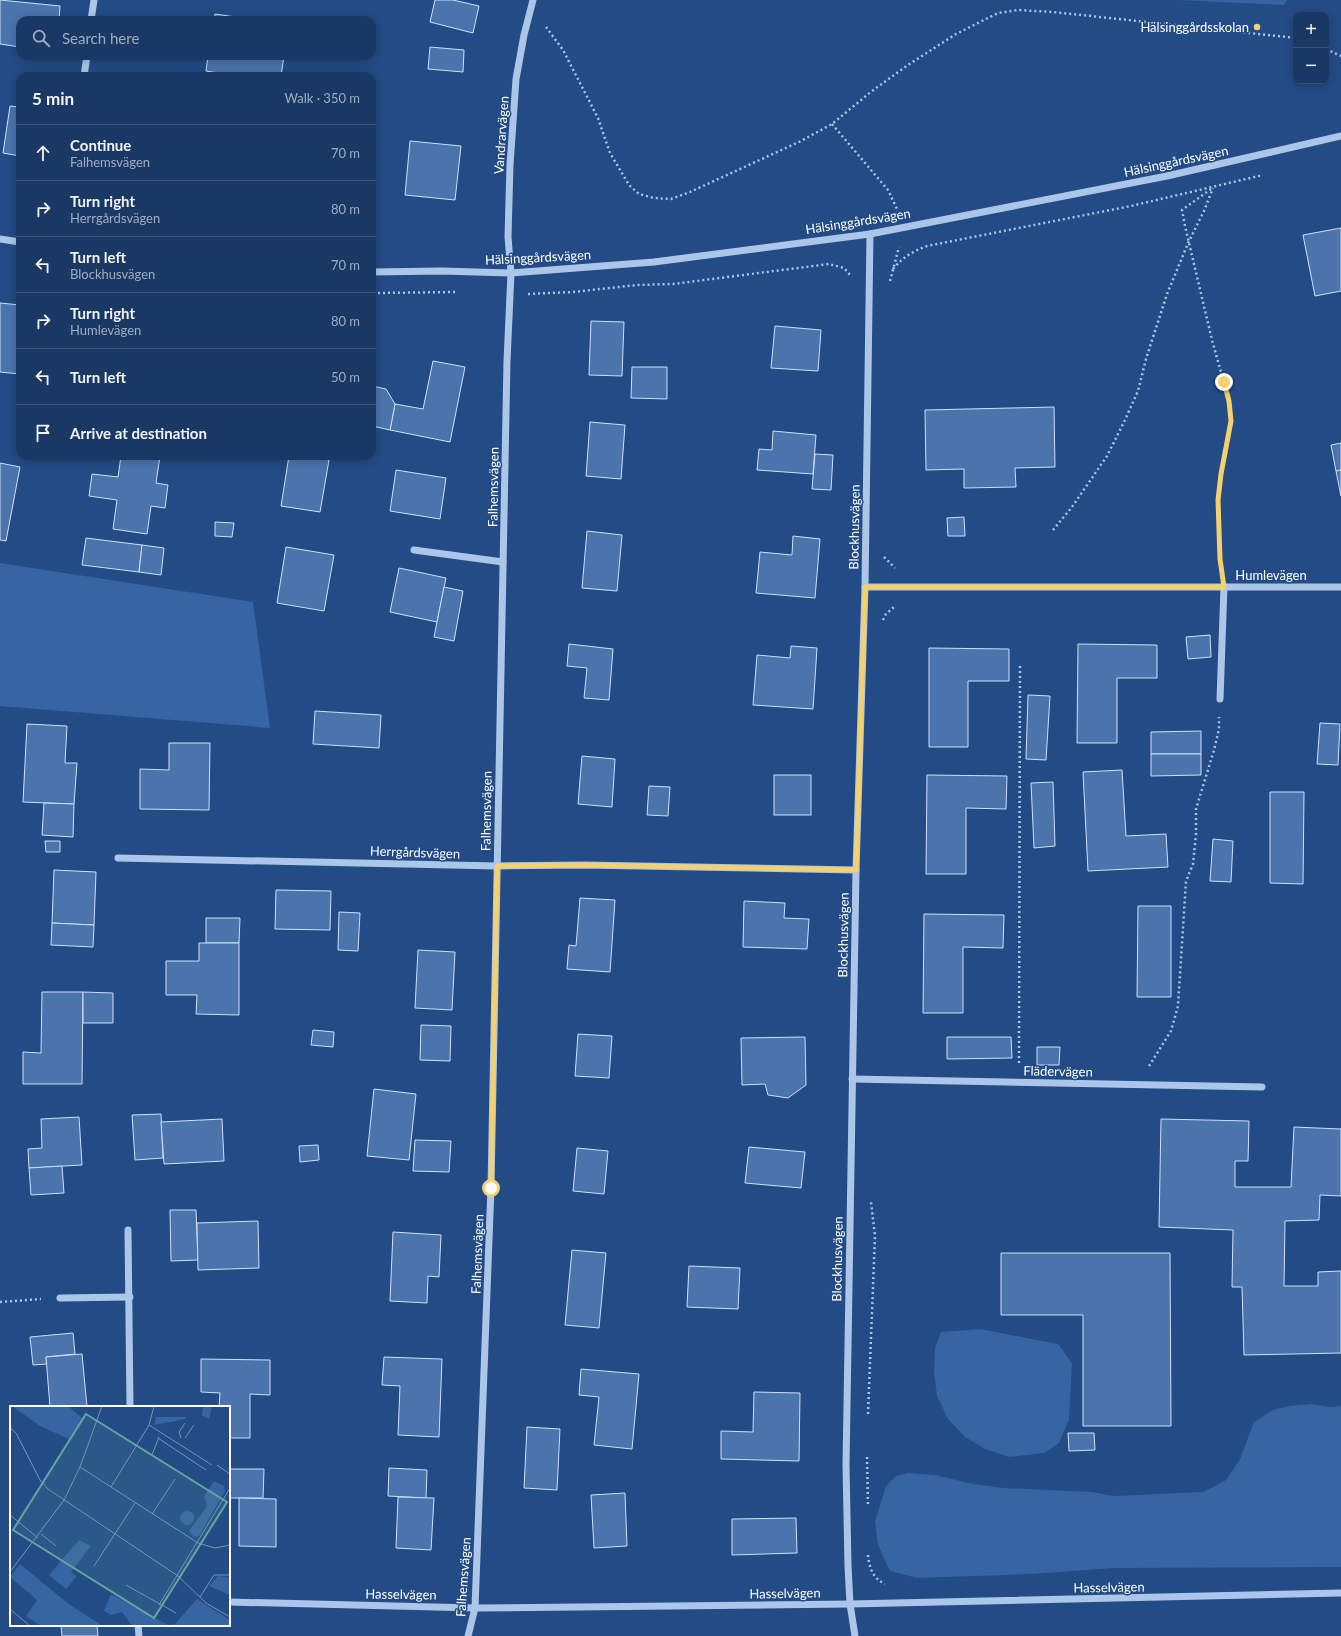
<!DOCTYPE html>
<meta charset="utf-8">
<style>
:root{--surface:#1a3864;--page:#233f6a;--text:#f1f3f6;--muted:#9facbf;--line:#385278}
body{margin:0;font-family:Lato,sans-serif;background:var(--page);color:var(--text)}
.controls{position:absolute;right:12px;top:12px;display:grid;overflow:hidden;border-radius:8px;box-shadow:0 2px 10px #0003}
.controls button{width:36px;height:36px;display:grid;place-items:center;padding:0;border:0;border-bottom:1px solid var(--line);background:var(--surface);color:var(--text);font:20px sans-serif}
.stop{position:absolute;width:12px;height:12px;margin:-9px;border:3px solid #f4d16f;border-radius:50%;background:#fff}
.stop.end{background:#f4d16f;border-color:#fff;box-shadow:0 1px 4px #0008}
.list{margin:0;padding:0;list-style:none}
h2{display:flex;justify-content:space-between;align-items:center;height:52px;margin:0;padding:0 16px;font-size:17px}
h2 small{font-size:13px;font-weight:400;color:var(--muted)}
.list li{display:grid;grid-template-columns:26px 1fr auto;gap:12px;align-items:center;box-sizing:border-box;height:56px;padding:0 16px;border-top:1px solid var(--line)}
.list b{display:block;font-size:15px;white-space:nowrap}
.list p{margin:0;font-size:13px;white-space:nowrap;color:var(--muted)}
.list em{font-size:13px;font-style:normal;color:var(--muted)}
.icon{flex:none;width:22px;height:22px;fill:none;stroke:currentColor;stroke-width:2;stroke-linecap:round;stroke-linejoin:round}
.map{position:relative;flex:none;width:1341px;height:1636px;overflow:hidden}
.search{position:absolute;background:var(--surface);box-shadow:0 2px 10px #0003;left:16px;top:16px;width:360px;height:44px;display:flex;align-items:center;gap:10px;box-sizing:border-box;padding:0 14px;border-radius:12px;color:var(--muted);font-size:15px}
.panel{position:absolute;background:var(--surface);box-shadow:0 2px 10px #0003;left:16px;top:72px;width:360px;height:388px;border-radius:12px}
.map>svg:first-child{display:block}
</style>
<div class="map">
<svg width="1341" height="1636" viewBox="0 0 1341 1636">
<rect width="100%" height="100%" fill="#234b85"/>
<!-- green -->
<g fill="#3764a2">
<path d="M1177,0H1287L1284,5Z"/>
<path d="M0,563L253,602L270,728L0,706Z"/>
<path d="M980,1329L1058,1344L1072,1363L1069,1420L1059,1443L1044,1453L1010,1457L985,1449L965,1437L948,1419L937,1396L934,1372L935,1348L941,1332Z"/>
<path d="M1311,1404L1330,1407L1341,1406V1567L1114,1568L1031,1574L917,1578L890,1571L878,1545L875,1521L886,1486L896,1476L908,1473L935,1475L973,1484L1004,1488L1092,1492L1114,1496L1203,1492L1226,1480L1240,1459L1254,1422L1273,1410L1290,1406Z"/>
</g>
<!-- building -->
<g fill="#4b74ad" stroke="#d0e0f7">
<path d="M0,0L60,6L59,20H20V47L0,44Z"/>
<path d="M435,0H453L479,6L473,33L430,22Z"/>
<path d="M215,14L256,20H214Z"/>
<path d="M430,47L464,50L463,72L428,69Z"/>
<path d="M208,56H284L281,76H237L206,71Z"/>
<path d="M10,106L20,107V156L3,153Z"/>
<path d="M410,141L461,146L455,200L405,195Z"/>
<path d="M1341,228V291L1315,296L1303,235Z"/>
<path d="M0,303L20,305V374L0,372Z"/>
<path d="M591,321L624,322L622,376L589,375Z"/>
<path d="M775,326L821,330L818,371L771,368Z"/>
<path d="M433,361L465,367L450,442L390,430L395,404L423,409Z"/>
<path d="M632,367H667V399L631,398Z"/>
<path d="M372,386L386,389L395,404L390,430L372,426Z"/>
<path d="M1054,407L1055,467L1015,468L1016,487L964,488V469L926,470L925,410Z"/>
<path d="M590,422L625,425L621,479L586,476Z"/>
<path d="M773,431L816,435L813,474L757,470L759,449L772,450Z"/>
<path d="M1341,443V470L1336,471L1331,445Z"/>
<path d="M815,454L833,455L831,490L812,489Z"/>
<path d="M121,456H160L156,483L168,485L165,508L151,506L147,534L113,529L117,500L89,496L92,474L118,477Z"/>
<path d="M289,456H305L329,460L320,512L281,506Z"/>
<path d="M0,463L20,467L6,541L0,540Z"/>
<path d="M396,470L446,478L440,519L390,511Z"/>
<path d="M1341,470V496L1336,471Z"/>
<path d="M964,517L965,536H948L947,518Z"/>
<path d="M215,522L234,523L232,537L215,536Z"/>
<path d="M587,531L622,535L617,591L582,588Z"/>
<path d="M793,536L820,539L815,598L756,593L760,552L792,555Z"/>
<path d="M86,538L142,545L139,572L82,565Z"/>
<path d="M142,545L164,548L161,575L139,572Z"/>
<path d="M286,547L334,555L324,611L277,603Z"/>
<path d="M399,568L446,578L437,622L390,612Z"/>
<path d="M444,587L463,591L454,641L434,637Z"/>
<path d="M1210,635L1211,657L1188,659L1186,637Z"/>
<path d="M569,644L613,649L609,700L584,698L587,668L567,666Z"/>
<path d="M1078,644L1157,645V678H1117V743H1077Z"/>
<path d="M791,646L817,648L813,709L753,705L757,655L790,658Z"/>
<path d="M929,648L1009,649V681H968V747H929Z"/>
<path d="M1028,695L1050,696L1046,760L1026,759Z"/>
<path d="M315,711L381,715L379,748L313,744Z"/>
<path d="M1320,723L1340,724L1338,765L1317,764Z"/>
<path d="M27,724L67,726L65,763H77L74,804L23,802Z"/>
<path d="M1201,731V754H1151V732Z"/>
<path d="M169,743H210L209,810L140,809V769L169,770Z"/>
<path d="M1151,754H1201V775L1151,776Z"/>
<path d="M582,756L615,759L612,807L578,804Z"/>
<path d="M1122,770L1126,836L1166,834L1168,867L1088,871L1083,772Z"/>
<rect x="774" y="775" width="37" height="40"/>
<path d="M927,775L1007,776L1006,809L966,808V874H926Z"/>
<path d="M1053,782L1055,846L1034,848L1031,783Z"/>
<path d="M649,786L670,787L668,816L647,815Z"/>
<path d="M1270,792H1304L1303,884L1270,883Z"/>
<path d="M44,803L74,804L73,837L42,835Z"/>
<path d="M1213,839L1233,841L1231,882L1210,881Z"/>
<path d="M45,841H60V852H46Z"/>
<path d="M54,870L96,872L94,925L52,923Z"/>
<path d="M276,890L331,891L330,930L275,929Z"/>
<path d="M580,898L615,900L610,972L567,969L569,945L576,946Z"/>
<path d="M744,901L785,903L784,918L809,919L807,949L743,947Z"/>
<path d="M1138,906H1171V997H1137Z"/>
<path d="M339,912L360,913L358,951L338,950Z"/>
<path d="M924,914L1004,915L1003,948L963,947V1013H923Z"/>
<path d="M206,918H240L239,943H206Z"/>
<path d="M52,923L94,925L93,947L51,945Z"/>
<path d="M199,943H239V1015L196,1014L197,995H166V961H199Z"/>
<path d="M418,950L455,952L452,1010L415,1008Z"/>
<path d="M42,992H83L82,1084H23V1052L41,1053Z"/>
<path d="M83,992L113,993V1023H83Z"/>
<path d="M421,1025L451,1026L450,1061L420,1060Z"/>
<path d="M313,1030L334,1032L333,1047L311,1045Z"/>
<path d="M578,1034L612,1036L609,1078L575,1076Z"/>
<path d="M805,1037L806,1085L788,1098L768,1095L765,1084L742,1085L741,1038Z"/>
<path d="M947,1037H1011L1012,1058L947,1059Z"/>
<path d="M1037,1047H1060L1059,1065H1037Z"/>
<path d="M374,1089L416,1094L409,1160L367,1156Z"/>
<path d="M161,1114L163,1158L135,1160L132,1115Z"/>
<path d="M79,1117L82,1165L29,1168L28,1149L42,1148L41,1119Z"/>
<path d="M222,1119L224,1161L164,1164L161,1122Z"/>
<path d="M1161,1119L1249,1121L1248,1161H1235V1187H1291L1294,1127L1341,1129V1196L1320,1195L1319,1220L1285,1221L1284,1286H1318V1272L1341,1271V1353L1244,1355L1242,1287H1232L1233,1230L1159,1227Z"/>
<path d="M415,1140L451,1141L449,1172L413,1171Z"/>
<path d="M318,1145L319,1160L300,1162L299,1146Z"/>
<path d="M749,1147L805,1152L801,1188L745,1183Z"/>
<path d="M577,1148L608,1151L604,1194L573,1191Z"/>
<path d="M62,1166L64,1193L31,1195L29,1168Z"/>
<path d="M170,1210H196L198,1260L171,1261Z"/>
<path d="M258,1221L259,1268L198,1270L197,1223Z"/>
<path d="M393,1232L441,1235L439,1277L428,1276L427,1303L390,1301Z"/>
<path d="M572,1250L606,1253L599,1328L565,1325Z"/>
<path d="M1001,1253H1170L1171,1426H1083V1315H1001Z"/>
<path d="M689,1266L740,1268L738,1309L687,1307Z"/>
<path d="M73,1333L75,1354L46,1357L47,1364L33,1365L30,1337Z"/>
<path d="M82,1354L87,1407H50L46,1357Z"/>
<path d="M384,1357L442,1359L439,1437L398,1435L400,1386L382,1385Z"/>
<path d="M201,1359L270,1360V1395L250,1394V1438H229V1407H219L220,1393L201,1392Z"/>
<path d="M581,1369L639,1374L632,1449L594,1445L599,1397L579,1395Z"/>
<path d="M754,1392L800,1393L799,1461L721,1459V1431L753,1432Z"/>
<path d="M527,1427L560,1429L557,1490L524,1488Z"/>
<path d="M1068,1433H1094L1095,1450L1069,1451Z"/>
<path d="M389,1468L427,1470L426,1498L388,1496Z"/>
<path d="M229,1469H264L263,1498H229Z"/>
<path d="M625,1493L627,1546L594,1548L591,1495Z"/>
<path d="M398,1497L434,1498L431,1550L396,1548Z"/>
<path d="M239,1498L276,1499V1547L239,1546Z"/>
<path d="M796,1518L797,1553L732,1555V1519Z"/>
<path d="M61,1625H97L98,1636H62Z"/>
</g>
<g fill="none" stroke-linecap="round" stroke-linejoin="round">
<!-- path -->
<g stroke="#acc6e9" stroke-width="2.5" stroke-dasharray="2 3" stroke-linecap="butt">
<path d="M546,27L563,50L598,118L610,153L629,185L639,194L654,198L671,199L690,192L801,141L832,124L872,91L908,65L956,34L998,13L1018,10L1053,12L1296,38"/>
<path d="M1326,49L1341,56"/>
<path d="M832,124L888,190L897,209"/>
<path d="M1211,189L1182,210L1185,226L1212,340L1229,401L1231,421L1221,474L1218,500L1221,568"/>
<path d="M893,269C903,257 913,251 927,246L1131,206L1263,175"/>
<path d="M890,281L899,247"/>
<path d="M378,293L455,292"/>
<path d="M528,294L573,292L637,285L673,284L829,264L844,268L850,275"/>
<path d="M1053,530L1072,507L1107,456L1125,420L1138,391L1146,359L1167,294L1189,241L1204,211L1213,188"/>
<path d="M884,557L895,568"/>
<path d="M883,620L886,614L894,607V605"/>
<path d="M1019,1063L1020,664"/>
<path d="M1149,1066L1171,1031L1178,1006L1186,881L1193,864L1196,834V809L1214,750L1219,729V717"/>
<path d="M0,1302L41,1299"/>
<path d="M868,1414L875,1236L871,1202"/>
<path d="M867,1457L868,1506"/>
<path d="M868,1555C869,1567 873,1579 885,1584"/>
</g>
<!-- minor -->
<g stroke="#acc6e9" stroke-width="7">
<path d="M91,20L94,0"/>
<path d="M84,76L87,56"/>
<path d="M0,239L20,242"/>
<path d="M372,272L442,271L511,273L654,262L870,234L1167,176L1341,136"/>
<path d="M414,550L503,562"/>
<path d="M865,587H1341"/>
<path d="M1220,699L1224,587"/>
<path d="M118,858L497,866L584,865L856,870"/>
<path d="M852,1079L1262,1087"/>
<path d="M128,1230L130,1407"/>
<path d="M60,1298L130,1297"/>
<path d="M229,1602L475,1608L850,1604L1341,1593"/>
<path d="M138,1625L139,1636"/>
<path d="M468,1636L475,1608L491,1187L507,361L511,273L508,237L510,165L516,79L524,35L533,0"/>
<path d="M855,1636L850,1604L848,1566L846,1465L856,870L865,587L870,234"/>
</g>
</g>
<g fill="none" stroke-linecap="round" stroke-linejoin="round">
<!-- route -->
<path stroke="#f4d16f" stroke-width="5" d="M491,1188L497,866L584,865L856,870L865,587H1224L1220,559L1218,500L1221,474L1231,421L1229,401L1224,382"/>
</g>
<!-- markers -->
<circle fill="#f4d16f" stroke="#234b85" stroke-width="1.5" cx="1257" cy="27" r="4"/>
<g text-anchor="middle" stroke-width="3" stroke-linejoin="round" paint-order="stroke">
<!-- poi labels -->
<g font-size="13" fill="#fff" stroke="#234b85" text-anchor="end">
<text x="1249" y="32">Hälsinggårdsskolan</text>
</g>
<!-- street labels -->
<g font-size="13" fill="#fff" stroke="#234b85">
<text transform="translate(501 135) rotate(-86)" y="5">Vandrarvägen</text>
<text transform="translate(1176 161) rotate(-12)" y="5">Hälsinggårdsvägen</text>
<text transform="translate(858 221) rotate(-9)" y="5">Hälsinggårdsvägen</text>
<text transform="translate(538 257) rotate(-3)" y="5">Hälsinggårdsvägen</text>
<text transform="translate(493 487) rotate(-89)" y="5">Falhemsvägen</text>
<text transform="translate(854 527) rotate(-89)" y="5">Blockhusvägen</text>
<text x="1271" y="580">Humlevägen</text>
<text transform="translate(486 811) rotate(-89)" y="5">Falhemsvägen</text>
<text transform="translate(415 852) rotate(2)" y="5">Herrgårdsvägen</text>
<text transform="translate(843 935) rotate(-89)" y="5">Blockhusvägen</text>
<text transform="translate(1058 1071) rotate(1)" y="5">Flädervägen</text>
<text transform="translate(477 1254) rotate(-88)" y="5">Falhemsvägen</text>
<text transform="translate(837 1259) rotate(-89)" y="5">Blockhusvägen</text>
<text transform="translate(463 1577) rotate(-86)" y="5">Falhemsvägen</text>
<text transform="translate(1109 1587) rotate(-1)" y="5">Hasselvägen</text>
<text transform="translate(785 1593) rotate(-1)" y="5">Hasselvägen</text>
<text transform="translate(401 1594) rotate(1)" y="5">Hasselvägen</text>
</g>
</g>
<!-- overview -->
<g transform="translate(10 1406)">
<rect width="220" height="220" fill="#234b85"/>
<path d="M2,0H58L73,13L59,33L30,20ZM193,0H202L199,13L192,10ZM146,11H176V13L144,19ZM204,75L214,80L215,85L189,130L184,131L179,125L197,100L194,90ZM170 112a7 7 0 1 1 14 0a7 7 0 1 1-14 0ZM69,134L81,140L61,166L67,170L56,183L39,169ZM10,158L60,199L93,220H31L16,210L27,194L0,171ZM208,170L220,172V189L199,180ZM101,188L158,219L165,218L187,193L220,214V220H122L112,206L101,209L94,205Z" fill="#3764a2"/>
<path fill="none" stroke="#7b93b6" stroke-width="1" d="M139,19L202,59M0,22L6,27L30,74L38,83L168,170L196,197L220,211M148,32L196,64M171,32L169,26L175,17M175,32L184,19M142,49L149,31M207,59L220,68M70,61L188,137L205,142L220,139M101,81L139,19L144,0M142,108L165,73M0,109L28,132M31,128L46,140M84,160L125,97M0,166L54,94L70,61L92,0M116,179L166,207M190,191L204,169H220M149,199L220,82M0,203L20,220"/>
<path fill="#63a6a1" fill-opacity="0.15" stroke="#63a6a1" stroke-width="2" d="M76,8L217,96L144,212L3,124Z"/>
<rect width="220" height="220" fill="none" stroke="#fff" stroke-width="2"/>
</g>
</svg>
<div class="controls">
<button>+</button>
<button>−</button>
</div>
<div class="stop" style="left:491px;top:1188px"></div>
<div class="stop end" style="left:1224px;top:382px"></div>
<div class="search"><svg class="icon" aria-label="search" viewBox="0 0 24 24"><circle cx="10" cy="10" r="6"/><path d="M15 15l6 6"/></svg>Search here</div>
<section class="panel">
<h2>5 min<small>Walk · 350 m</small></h2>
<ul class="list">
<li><svg class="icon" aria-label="ahead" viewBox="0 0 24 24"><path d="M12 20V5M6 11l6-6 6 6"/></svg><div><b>Continue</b><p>Falhemsvägen</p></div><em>70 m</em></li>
<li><svg class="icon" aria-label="right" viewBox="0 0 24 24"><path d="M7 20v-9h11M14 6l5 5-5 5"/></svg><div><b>Turn right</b><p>Herrgårdsvägen</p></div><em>80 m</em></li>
<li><svg class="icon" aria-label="left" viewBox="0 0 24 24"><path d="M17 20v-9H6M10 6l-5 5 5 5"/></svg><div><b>Turn left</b><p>Blockhusvägen</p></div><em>70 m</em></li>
<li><svg class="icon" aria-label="right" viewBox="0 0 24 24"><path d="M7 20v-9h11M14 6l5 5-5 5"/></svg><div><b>Turn right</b><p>Humlevägen</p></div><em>80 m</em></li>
<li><svg class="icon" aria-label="left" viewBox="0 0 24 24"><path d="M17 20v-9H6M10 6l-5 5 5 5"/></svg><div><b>Turn left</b></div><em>50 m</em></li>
<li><svg class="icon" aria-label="arrive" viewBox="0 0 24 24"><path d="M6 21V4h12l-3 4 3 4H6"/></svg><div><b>Arrive at destination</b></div></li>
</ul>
</section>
</div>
